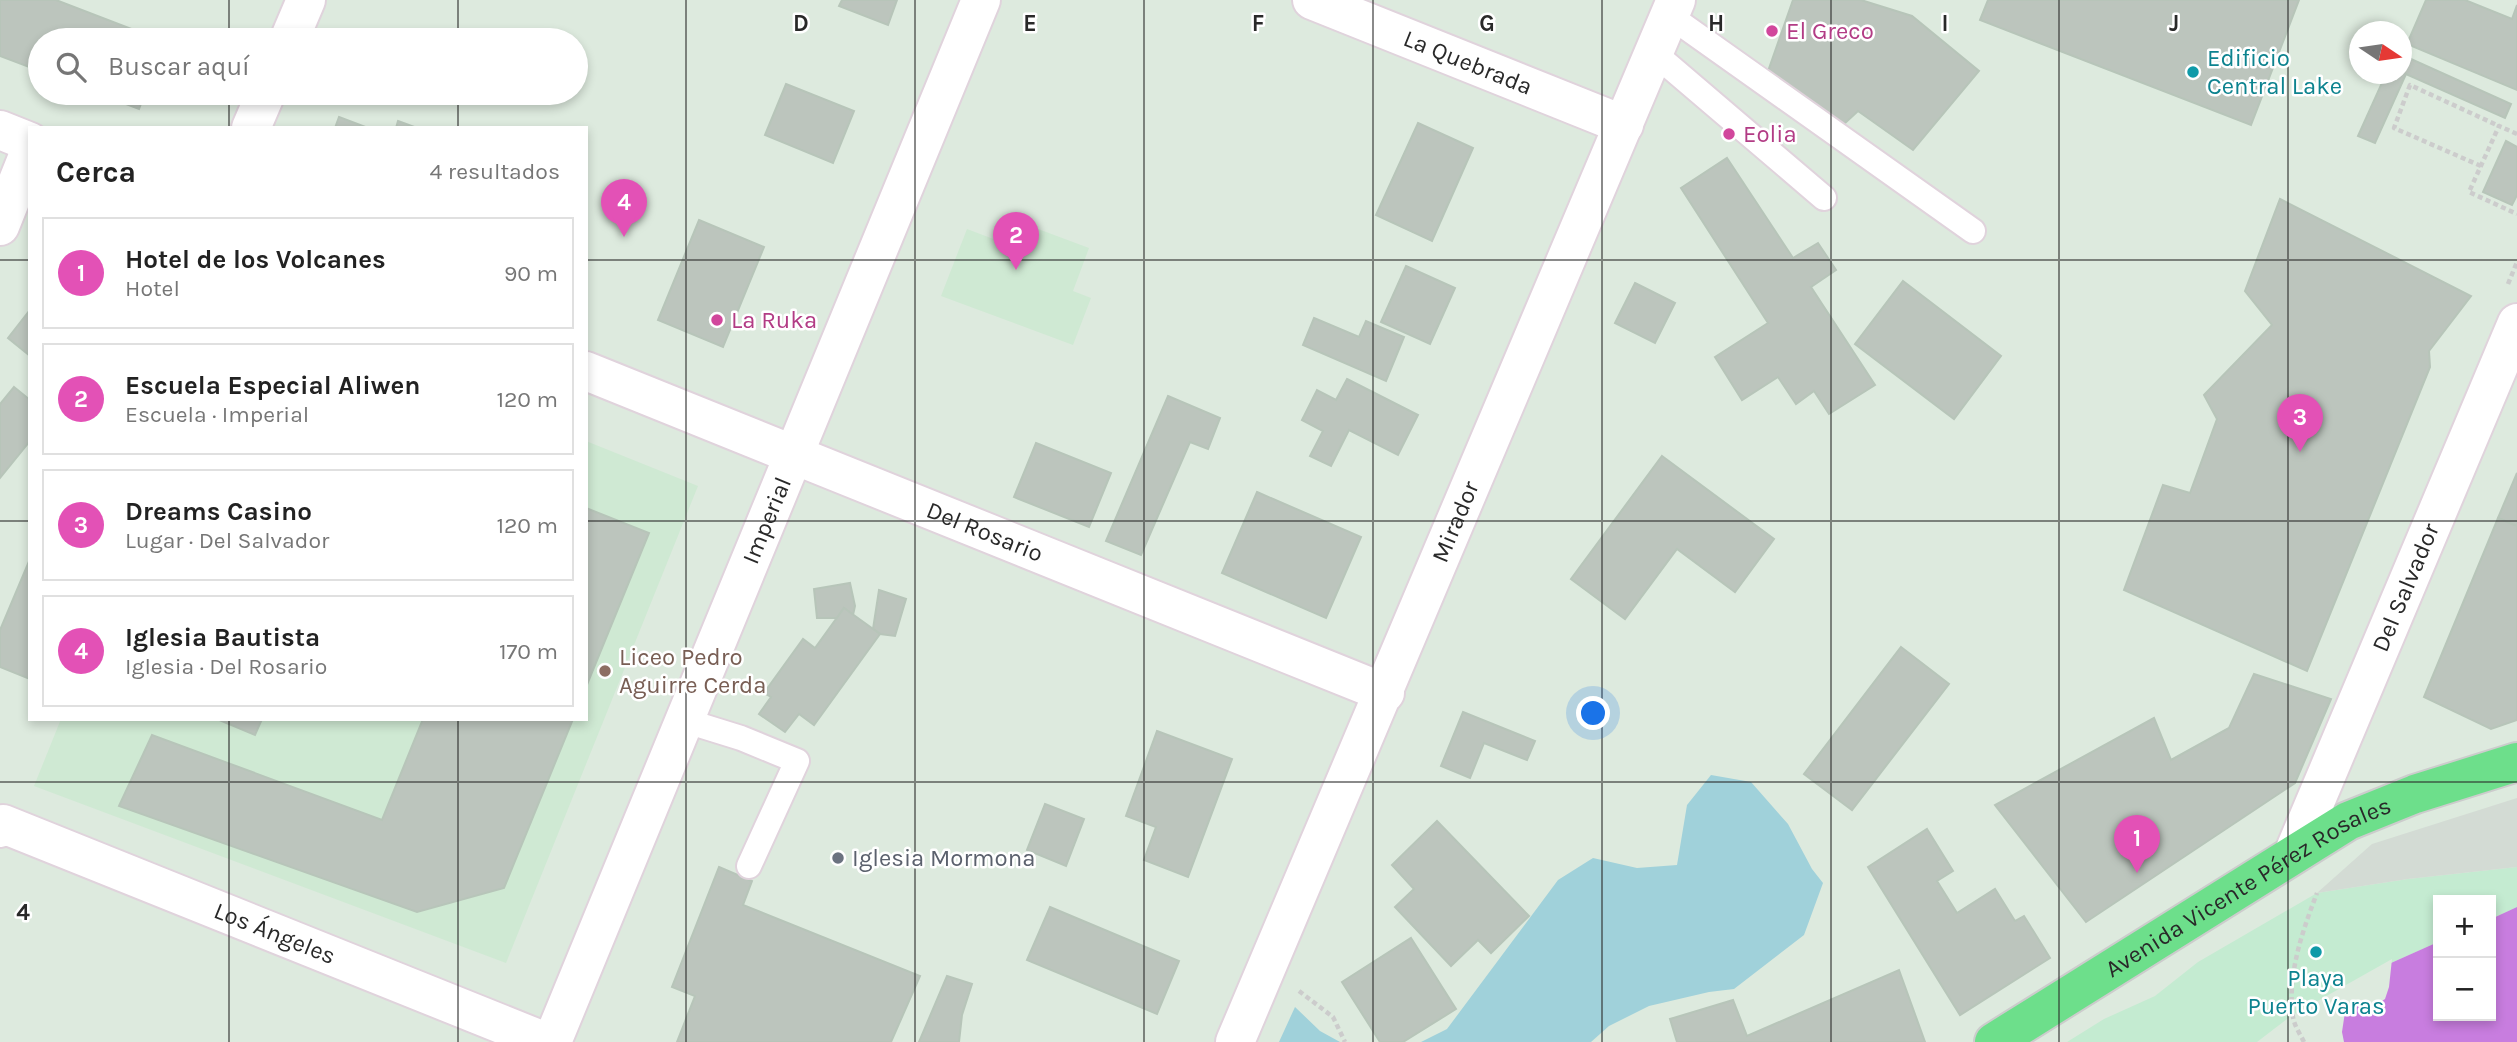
<!DOCTYPE html>
<html lang="es">
<meta charset="utf-8">
<style>
:root{--surface:#fff;--page:#f2f2f2;--text:#222;--muted:#767676;--line:#e0e0e0;--accent:#e351b6}
body{margin:0;font-family:Karla,sans-serif;background:var(--page);color:var(--text)}
.controls{position:absolute;right:21px;bottom:21px;display:grid;overflow:hidden;border-radius:0px;box-shadow:0 4px 10px #0003}
.controls button{width:63px;height:63px;display:grid;place-items:center;padding:0;border:0;border-bottom:2px solid var(--line);background:var(--surface);color:var(--text);font:35px sans-serif}
.compass{position:absolute;left:2349px;top:21px;width:63px;height:63px;border-radius:50%;background:var(--surface);box-shadow:0 4px 10px #0003;rotate:103deg}
.you{position:absolute;left:1594px;top:714px;width:24px;height:24px;margin:-18px;border:5px solid #fff;border-radius:50%;background:#1a73e8;box-shadow:0 0 0 10px #1a73e833}
.badge{display:grid;place-items:center;width:46px;height:46px;border-radius:50%;background:var(--accent);color:#fff;font-size:23px;font-weight:700}
.pin{position:absolute;translate:-50% -58px;filter:drop-shadow(0 2px 4px #0008)}
.pin::after{content:'';position:absolute;top:37px;width:24px;height:21px;background:inherit;clip-path:polygon(0 0,100% 0,50% 100%)}
.list{margin:0;padding:0;list-style:none}
h2{display:flex;justify-content:space-between;align-items:center;height:91px;margin:0;padding:0 28px;font-size:30px}
h2 small{font-size:23px;font-weight:400;color:var(--muted)}
.list li{display:grid;grid-template-columns:46px 1fr auto;gap:21px;align-items:center;box-sizing:border-box;height:112px;margin:0 14px 14px;padding:0 14px;border:2px solid var(--line);border-radius:0px}
.list b{display:block;font-size:26px;white-space:nowrap}
.list p{margin:0;font-size:23px;white-space:nowrap;color:var(--muted)}
.list em{font-size:23px;font-style:normal;color:var(--muted)}
.icon{flex:none;width:38px;height:38px;fill:none;stroke:currentColor;stroke-width:2;stroke-linecap:round;stroke-linejoin:round}
.map{position:relative;flex:none;width:2517px;height:1042px;overflow:hidden}
.search{position:absolute;background:var(--surface);box-shadow:0 4px 10px #0003;left:28px;top:28px;width:560px;height:77px;display:flex;align-items:center;gap:18px;box-sizing:border-box;padding:0 24px;border-radius:38px;color:var(--muted);font-size:26px}
.panel{position:absolute;background:var(--surface);box-shadow:0 4px 10px #0003;left:28px;top:126px;width:560px;height:595px;border-radius:0px}
.map>svg:first-child{display:block}
</style>
<div class="map">
<svg width="2517" height="1042" viewBox="0 0 2517 1042">
<rect width="100%" height="100%" fill="#ddeade"/>
<!-- education -->
<g fill="#cfe9d3">
<path d="M1006,217L1089,248L1073,291L1091,298L1073,345L941,296L967,229L996,240Z"/>
<path d="M586,441L698,486L506,963L34,786L61,719H586Z"/>
</g>
<!-- green -->
<g fill="#a0d1da">
<path d="M1711,775L1751,782L1788,824L1812,869L1823,883L1804,935L1734,989L1709,992L1649,1006L1609,1026L1591,1042H1421L1447,1029L1558,880L1593,858L1637,868L1677,865L1687,805Z"/>
<path d="M1295,1007L1320,1031L1340,1042H1279Z"/>
</g>
<!-- sand -->
<path fill="#c4ebd1" d="M2517,867V907L2491,919V900H2438V942L2391,963L2260,1042H2067L2104,1019L2155,996L2198,962L2317,893L2408,879Z"/>
<!-- plaza -->
<path fill="#d3dbd4" d="M2517,798V867L2408,879L2317,893L2372,844Z"/>
<!-- water -->
<path fill="#c87ddf" d="M2517,907V1042H2260L2391,963L2438,942V1016H2491V919Z"/>
<!-- pier -->
<path fill="#ddeade" d="M2392,959L2389,987L2385,999L2379,1003L2358,1005L2345,1012L2342,1032L2344,1042H2257L2291,1016Z"/>
<!-- building -->
<g fill="#bcc5bd" stroke="#b7c5b9" stroke-width="2">
<path d="M0,0H56L160,40H40V71L0,56Z"/>
<path d="M842,0H897L888,25L839,6Z"/>
<path d="M1793,0H1861L1912,16L1979,71L1913,150L1858,111L1844,124L1766,77Z"/>
<path d="M1988,0H2299L2251,125L1980,20Z"/>
<path d="M2426,0H2465L2512,19L2517,5V90L2407,44Z"/>
<path d="M2402,55L2511,104L2505,118L2406,74L2375,143L2358,136L2386,74H2402Z"/>
<path d="M786,84L854,111L833,163L765,135Z"/>
<path d="M97,93H145L139,109Z"/>
<path d="M339,117L368,128H335Z"/>
<path d="M398,121L417,128H396Z"/>
<path d="M1418,123L1473,148L1432,241L1376,215Z"/>
<path d="M2506,141L2517,147V195L2512,205L2483,192Z"/>
<path d="M1727,158L1793,258L1818,243L1836,270L1811,287L1875,385L1829,414L1814,391L1796,404L1778,377L1742,400L1715,357L1768,323L1681,188Z"/>
<path d="M2280,199L2471,296L2429,351L2430,367L2307,671L2124,590L2163,485L2190,493L2217,419L2204,395L2272,325L2245,291Z"/>
<path d="M699,220L764,247L723,347L658,320Z"/>
<path d="M1406,266L1455,288L1430,344L1381,322Z"/>
<path d="M1903,281L2001,356L1954,419L1855,344Z"/>
<path d="M1635,283L1675,303L1655,343L1615,323Z"/>
<path d="M30,310V356L8,338Z"/>
<path d="M1314,318L1359,337L1366,321L1404,337L1386,381L1303,345Z"/>
<path d="M1347,379L1418,415L1398,455L1349,430L1331,466L1310,456L1323,431L1302,420L1317,390L1336,400Z"/>
<path d="M14,387L30,400V441L0,478V404Z"/>
<path d="M1168,396L1220,418L1208,449L1190,442L1141,555L1106,541Z"/>
<path d="M1036,443L1111,473L1089,527L1014,497Z"/>
<path d="M1662,456L1774,539L1735,592L1677,549L1625,619L1571,579Z"/>
<path d="M2517,473V526L2498,518Z"/>
<path d="M1257,492L1361,537L1326,618L1222,573Z"/>
<path d="M586,508L649,533L586,687Z"/>
<path d="M2498,518L2517,526V720L2491,729L2424,697Z"/>
<path d="M30,559V679L0,667V630Z"/>
<path d="M850,583L855,606L853,615L844,608L837,618H817L814,589Z"/>
<path d="M879,590L906,599L895,636L880,634L873,629Z"/>
<path d="M844,608L880,634L814,725L799,714L785,732L759,714L771,697L764,693L803,639L815,648Z"/>
<path d="M1901,647L1949,684L1852,810L1804,774Z"/>
<path d="M2254,674L2331,699L2295,783L2086,922L1995,805L2154,718L2171,760L2229,728Z"/>
<path d="M1463,712L1535,741L1527,760L1484,743L1470,778L1441,766Z"/>
<path d="M217,719H262L255,735Z"/>
<path d="M423,719H573L504,888L417,912L119,806L152,735L382,820Z"/>
<path d="M1157,731L1232,759L1188,877L1144,860L1156,827L1126,816Z"/>
<path d="M1045,804L1084,819L1066,866L1027,850Z"/>
<path d="M1437,821L1529,916L1491,953L1478,940L1451,966L1395,907L1414,889L1392,865Z"/>
<path d="M1927,829L1953,871L1937,881L1957,913L1995,889L2015,921L2024,916L2050,958L1960,1015L1868,867Z"/>
<path d="M719,867L752,881L743,905L920,976L891,1042H677L695,996L672,987Z"/>
<path d="M1050,907L1179,961L1157,1014L1027,960Z"/>
<path d="M1411,938L1456,1009L1403,1042H1380L1342,982Z"/>
<path d="M1899,970L1925,1042H1677L1670,1019L1733,1000L1747,1036Z"/>
<path d="M947,976L972,984L962,1015L959,1042H919Z"/>
</g>
<g fill="none" stroke-linecap="round" stroke-linejoin="round">
<defs>
<g id="service">
<path d="M1670,16L1973,231"/>
<path d="M1654,53L1824,198"/>
<path d="M683,720L741,738L797,761L749,866"/>
</g>
<g id="minor">
<path id="s1" d="M1312,0L1624,125"/>
<path d="M289,40L306,0"/>
<path d="M251,128L266,93"/>
<path d="M0,130L30,142"/>
<path d="M0,226L30,151"/>
<path id="s2" d="M586,371L1385,693"/>
<path id="s3" d="M0,828L3,824L546,1042"/>
<path id="s4" d="M1235,1042L1676,0"/>
</g>
<g id="tertiary">
<path id="s5" d="M552,1042L981,0"/>
</g>
<g id="secondary">
<path id="s6" d="M2294,852L2517,323"/>
</g>
<g id="primary">
<path id="s7" d="M1994,1042L2348,821L2415,794L2517,762"/>
</g>
</defs>
<!-- service casing -->
<use href="#service" stroke="#e0d3dc" stroke-width="28"/>
<!-- minor casing -->
<use href="#minor" stroke="#e0d3dc" stroke-width="42"/>
<!-- tertiary casing -->
<use href="#tertiary" stroke="#e0d3dc" stroke-width="42"/>
<!-- secondary casing -->
<use href="#secondary" stroke="#e0d3dc" stroke-width="42"/>
<!-- primary casing -->
<use href="#primary" stroke="#ccc" stroke-width="42"/>
<!-- path -->
<g stroke="#ccc" stroke-width="4.5" stroke-dasharray="5 3.5" stroke-linecap="butt">
<path d="M2517,134L2499,126L2469,192L2517,214"/>
<path d="M2481,166L2394,128L2410,85L2499,126"/>
<path d="M2508,284L2517,262"/>
<path d="M1299,991L1333,1017L1345,1042"/>
<path d="M2304,1042C2300,1034 2294,1025 2293,1017C2287,975 2302,932 2317,893"/>
</g>
<!-- service -->
<use href="#service" stroke="#fff" stroke-width="24"/>
<!-- minor -->
<use href="#minor" stroke="#fff" stroke-width="38"/>
<!-- tertiary -->
<use href="#tertiary" stroke="#fff" stroke-width="38"/>
<!-- secondary -->
<use href="#secondary" stroke="#fff" stroke-width="38"/>
<!-- primary -->
<use href="#primary" stroke="#6ddf8b" stroke-width="38"/>
</g>
<!-- grid -->
<path fill="none" stroke="#292929" stroke-width="2" stroke-opacity="0.55" d="M229,0V40M458,0V40M686,0V1042M915,0V1042M1144,0V1042M1373,0V1042M1602,0V1042M1831,0V1042M2059,0V1042M2288,0V1042M229,93V128M458,93V128M0,260H30M586,260H2517M0,521H30M586,521H2517M229,719V1042M458,719V1042M0,782H2517"/>
<!-- markers -->
<g fill="#d1479c" stroke="#fff" stroke-width="2.5">
<circle cx="1772" cy="31" r="7"/>
<circle cx="1729" cy="134" r="7"/>
<circle cx="717" cy="320" r="7"/>
</g>
<g fill="#0f9aa8" stroke="#fff" stroke-width="2.5">
<circle cx="2193" cy="72" r="7"/>
<circle cx="2316" cy="952" r="7"/>
</g>
<circle fill="#8d6e63" stroke="#fff" stroke-width="2.5" cx="605" cy="671" r="7"/>
<circle fill="#6b7280" stroke="#fff" stroke-width="2.5" cx="838" cy="858" r="7"/>
<g text-anchor="middle" stroke-width="5" stroke-linejoin="round" paint-order="stroke">
<!-- hotel labels -->
<g font-size="24" fill="#b23c85" stroke="#fff" text-anchor="start">
<text x="1786" y="39">El Greco</text>
<text x="1743" y="142">Eolia</text>
<text x="731" y="328">La Ruka</text>
</g>
<!-- culture labels -->
<g font-size="24" fill="#0d838f" stroke="#fff" text-anchor="start">
<text x="2207" y="66">Edificio<tspan x="2207" dy="28">Central Lake</tspan></text>
<text x="2316" y="986" text-anchor="middle">Playa<tspan x="2316" dy="28">Puerto Varas</tspan></text>
</g>
<!-- street labels -->
<g font-size="24" fill="#292929" stroke="#fff">
<text dy="8" stroke="none"><textPath href="#s1" startOffset="168">La Quebrada</textPath></text>
<text dy="8" stroke="none"><textPath href="#s5" startOffset="564">Imperial</textPath></text>
<text dy="8" stroke="none"><textPath href="#s4" startOffset="565">Mirador</textPath></text>
<text dy="8" stroke="none"><textPath href="#s2" startOffset="430">Del Rosario</textPath></text>
<text dy="8" stroke="none"><textPath href="#s6" startOffset="287">Del Salvador</textPath></text>
<text dy="8" stroke="none"><textPath href="#s7" startOffset="298">Avenida Vicente Pérez Rosales</textPath></text>
<text dy="8" stroke="none"><textPath href="#s3" startOffset="298">Los Ángeles</textPath></text>
</g>
<!-- education labels -->
<g font-size="24" fill="#785e54" stroke="#fff" text-anchor="start">
<text x="619" y="665">Liceo Pedro<tspan x="619" dy="28">Aguirre Cerda</tspan></text>
</g>
<!-- worship labels -->
<g font-size="24" fill="#5b616d" stroke="#fff" text-anchor="start">
<text x="852" y="866">Iglesia Mormona</text>
</g>
</g>
<g font-size="23" text-anchor="middle" font-weight="bold" fill="#292929" stroke="#fff" stroke-width="5" stroke-linejoin="round" paint-order="stroke">
<text x="801" y="31">D</text>
<text x="1030" y="31">E</text>
<text x="1258" y="31">F</text>
<text x="1487" y="31">G</text>
<text x="1716" y="31">H</text>
<text x="1945" y="31">I</text>
<text x="2174" y="31">J</text>
<text x="23" y="920">4</text>
</g>
</svg>
<div class="controls">
<button>+</button>
<button>−</button>
</div>
<svg class="compass" viewBox="-18 -18 36 36"><path d="M0-13l5 13h-10z" fill="#e53935"/><path d="M0 13l5-13h-10z" fill="#767676"/></svg>
<div class="you"></div>
<div class="pin badge" style="left:2137px;top:873px">1</div>
<div class="pin badge" style="left:1016px;top:270px">2</div>
<div class="pin badge" style="left:2300px;top:452px">3</div>
<div class="pin badge" style="left:624px;top:237px">4</div>
<div class="search"><svg class="icon" aria-label="search" viewBox="0 0 24 24"><circle cx="10" cy="10" r="6"/><path d="M15 15l6 6"/></svg>Buscar aquí</div>
<section class="panel">
<h2>Cerca<small>4 resultados</small></h2>
<ul class="list">
<li><span class="badge">1</span><div><b>Hotel de los Volcanes</b><p>Hotel</p></div><em>90 m</em></li>
<li><span class="badge">2</span><div><b>Escuela Especial Aliwen</b><p>Escuela · Imperial</p></div><em>120 m</em></li>
<li><span class="badge">3</span><div><b>Dreams Casino</b><p>Lugar · Del Salvador</p></div><em>120 m</em></li>
<li><span class="badge">4</span><div><b>Iglesia Bautista</b><p>Iglesia · Del Rosario</p></div><em>170 m</em></li>
</ul>
</section>
</div>
